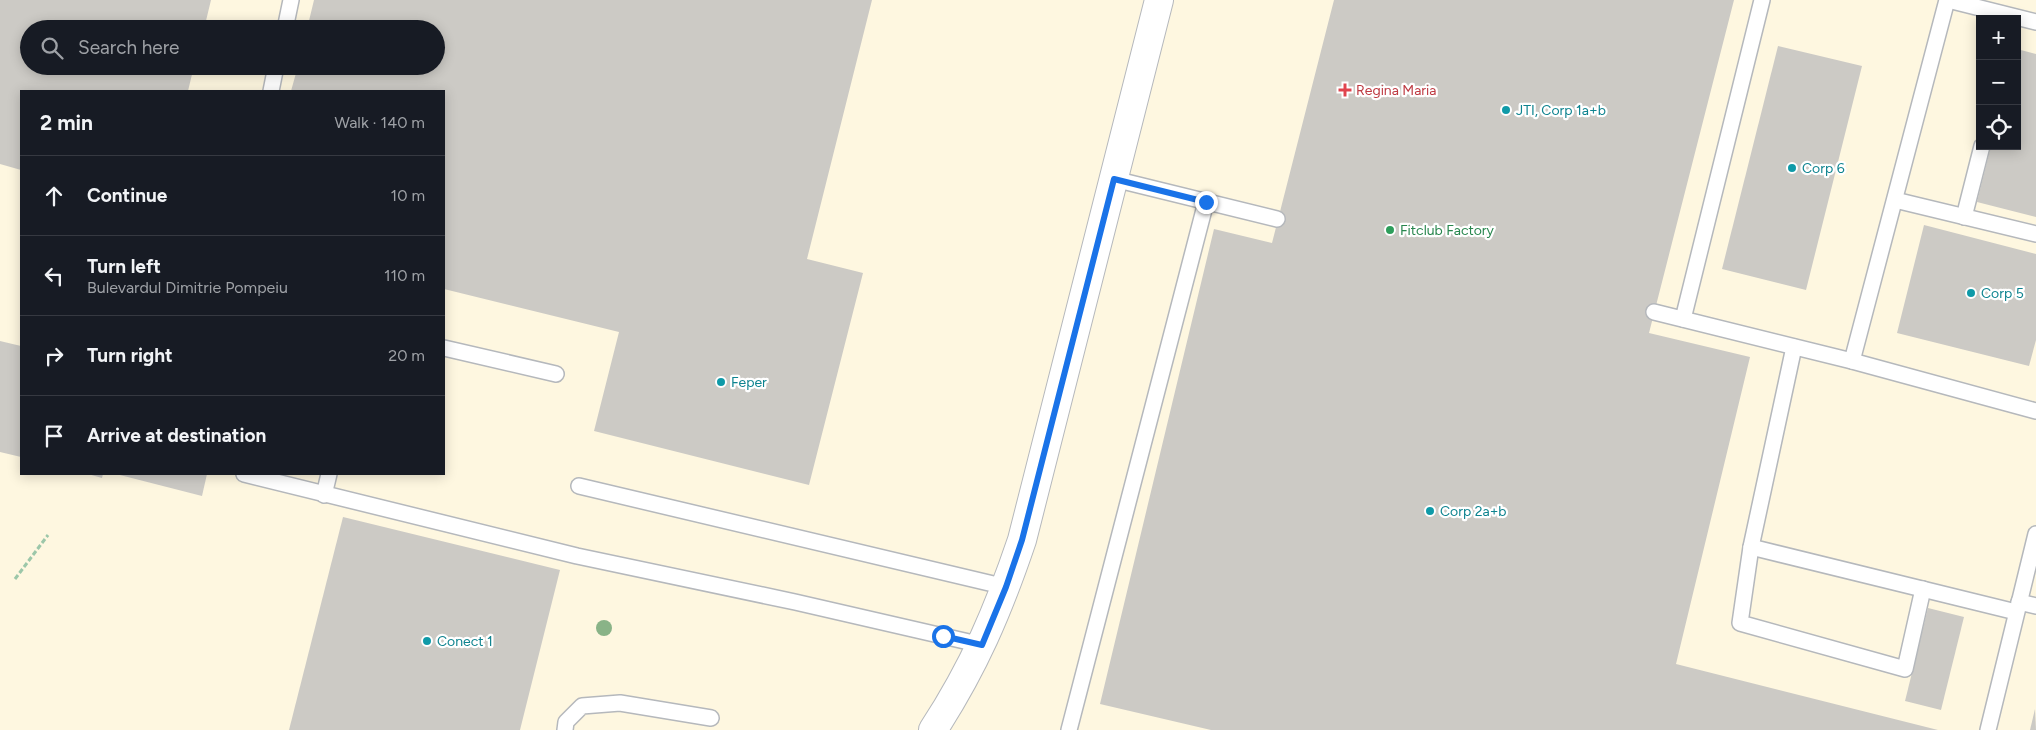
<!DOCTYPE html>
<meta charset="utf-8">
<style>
:root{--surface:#171b24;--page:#242831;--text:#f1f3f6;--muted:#9ea1a6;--line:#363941}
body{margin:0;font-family:Figtree,sans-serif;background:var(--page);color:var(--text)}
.controls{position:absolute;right:15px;top:15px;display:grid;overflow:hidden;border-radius:0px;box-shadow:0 2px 12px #0003}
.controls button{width:45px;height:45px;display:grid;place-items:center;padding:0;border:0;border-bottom:1px solid var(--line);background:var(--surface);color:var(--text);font:25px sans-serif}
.stop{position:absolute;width:15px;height:15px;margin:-11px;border:4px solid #1a73e8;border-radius:50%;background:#fff}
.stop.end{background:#1a73e8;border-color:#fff;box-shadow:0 1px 5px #0008}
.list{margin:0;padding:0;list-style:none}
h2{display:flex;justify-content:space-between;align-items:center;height:65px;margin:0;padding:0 20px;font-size:21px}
h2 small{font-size:16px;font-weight:400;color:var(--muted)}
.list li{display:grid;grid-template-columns:32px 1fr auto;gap:15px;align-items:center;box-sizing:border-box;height:80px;padding:0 20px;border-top:1px solid var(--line)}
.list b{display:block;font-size:19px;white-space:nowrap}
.list p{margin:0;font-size:16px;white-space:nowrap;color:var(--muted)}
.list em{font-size:16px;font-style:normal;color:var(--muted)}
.icon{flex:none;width:28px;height:28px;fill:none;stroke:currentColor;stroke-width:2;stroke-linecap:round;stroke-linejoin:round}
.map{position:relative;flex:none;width:2036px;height:730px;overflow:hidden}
.search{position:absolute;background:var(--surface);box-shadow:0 2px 12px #0003;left:20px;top:20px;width:425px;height:55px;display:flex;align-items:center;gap:12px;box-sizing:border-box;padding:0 18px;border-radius:28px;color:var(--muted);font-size:19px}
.panel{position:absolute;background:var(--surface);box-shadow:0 2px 12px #0003;left:20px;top:90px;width:425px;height:385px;border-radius:0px}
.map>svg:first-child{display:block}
</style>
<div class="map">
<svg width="2036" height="730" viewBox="0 0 2036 730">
<rect width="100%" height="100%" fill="#f1efe8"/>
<!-- commercial -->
<path fill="#fef7e0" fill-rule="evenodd" d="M0,0H2036V730H0ZM1980,19H2017V146H1980ZM29,29H436V66H29ZM21,91H444V474H21Z"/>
<!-- building -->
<g fill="#cccac5">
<path d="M0,0H211L204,29H29V66H194L188,91H21V170L0,164Z"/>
<path d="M314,0H872L807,259L863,273L809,485L594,431L619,332L444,289V91H291L298,66H436V29H307Z"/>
<path d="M1334,0H1734L1649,333L1750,357L1676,664L1938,730H1211L1100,704L1214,229L1272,243Z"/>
<path d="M1778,46L1862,66L1806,290L1722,269Z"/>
<path d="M2017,49L2036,54V217L1977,202L1991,146H2017Z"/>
<path d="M1924,225L2036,254V340L2029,366L1897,333Z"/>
<path d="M0,341L21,346V457L0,452Z"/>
<path d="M88,474H103L102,478Z"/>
<path d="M116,474H207L202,496Z"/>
<path d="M343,517L560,570L520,730H289Z"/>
<path d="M1928,608L1964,617L1941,710L1905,701Z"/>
<path d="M2035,709L2036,730H2030Z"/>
</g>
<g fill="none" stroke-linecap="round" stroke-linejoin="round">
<defs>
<g id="service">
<path d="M1948,0L2036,22"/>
<path d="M285,29L291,0"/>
<path d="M271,91L276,66"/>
<path d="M1114,179L1277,219"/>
<path d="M1895,200L2036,234"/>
<path d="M1964,217L1982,146"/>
<path d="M1654,312L1852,361L2036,411"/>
<path d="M1683,319L1762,0"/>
<path d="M1794,347L1751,547L2016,612"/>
<path d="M444,348L556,374"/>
<path d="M1852,361L1947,0"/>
<path d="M244,474L577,556L795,602L982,645"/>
<path d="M579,486L1006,587"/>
<path d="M324,495L329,474"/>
<path d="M1751,547L1740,623L1905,669L1923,589"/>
<path d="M2019,602L2036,606"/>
<path d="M565,730L566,722L582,706L620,703L711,718"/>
<path d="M1069,730L1206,202"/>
<path d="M1988,730L2036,534"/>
</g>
<path id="tertiary" d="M933,730C974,667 998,611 1022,540L1159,0"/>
</defs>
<!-- service casing -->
<use href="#service" stroke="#b5b8bc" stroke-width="18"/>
<!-- tertiary casing -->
<use href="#tertiary" stroke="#b5b8bc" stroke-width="30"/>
<!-- path -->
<path stroke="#9cc7a9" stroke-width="3" stroke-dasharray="5 2.5" stroke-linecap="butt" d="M15,579L48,535"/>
<!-- service -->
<use href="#service" stroke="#fff" stroke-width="15"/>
<!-- tertiary -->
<use href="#tertiary" stroke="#fff" stroke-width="28"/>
</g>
<!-- trees -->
<circle fill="#89b387" cx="604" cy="628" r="8"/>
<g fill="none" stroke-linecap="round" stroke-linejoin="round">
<!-- route -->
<path stroke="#1a73e8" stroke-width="6" d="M943,636L982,645L1006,587L1022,540L1114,179L1206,202"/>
</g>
<!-- markers -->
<path fill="#e0444e" stroke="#fff" stroke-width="2" d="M1342.5 82.5h5v5h5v5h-5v5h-5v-5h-5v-5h5z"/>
<g fill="#0f9aa8" stroke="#fff" stroke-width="2">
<circle cx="1506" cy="110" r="5"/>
<circle cx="1792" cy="168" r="5"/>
<circle cx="1971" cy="293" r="5"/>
<circle cx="721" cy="382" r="5"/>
<circle cx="1430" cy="511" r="5"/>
<circle cx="427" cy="641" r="5"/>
</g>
<circle fill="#2e9e5b" stroke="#fff" stroke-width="2" cx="1390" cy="230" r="5"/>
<g text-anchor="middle" stroke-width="4.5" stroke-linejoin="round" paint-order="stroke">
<!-- health labels -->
<g font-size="14" fill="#be3a42" stroke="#fff" text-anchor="start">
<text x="1356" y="95">Regina Maria</text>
</g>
<!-- culture labels -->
<g font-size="14" fill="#0d838f" stroke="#fff" text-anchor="start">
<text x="1516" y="115">JTI, Corp 1a+b</text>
<text x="1802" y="173">Corp 6</text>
<text x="1981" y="298">Corp 5</text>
<text x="731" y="387">Feper</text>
<text x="1440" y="516">Corp 2a+b</text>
<text x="437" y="646">Conect 1</text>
</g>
<!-- leisure labels -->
<g font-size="14" fill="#27864d" stroke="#fff" text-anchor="start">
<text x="1400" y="235">Fitclub Factory</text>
</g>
</g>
</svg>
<div class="controls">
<button>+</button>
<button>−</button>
<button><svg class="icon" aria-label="locate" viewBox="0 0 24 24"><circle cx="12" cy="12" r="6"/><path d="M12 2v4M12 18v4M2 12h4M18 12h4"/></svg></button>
</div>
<div class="stop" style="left:943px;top:636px"></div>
<div class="stop end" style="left:1206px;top:202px"></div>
<div class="search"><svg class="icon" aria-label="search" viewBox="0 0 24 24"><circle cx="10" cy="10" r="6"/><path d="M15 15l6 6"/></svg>Search here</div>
<section class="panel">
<h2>2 min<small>Walk · 140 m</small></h2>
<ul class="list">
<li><svg class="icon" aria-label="ahead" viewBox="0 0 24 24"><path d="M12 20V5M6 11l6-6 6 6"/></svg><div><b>Continue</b></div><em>10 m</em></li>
<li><svg class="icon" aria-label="left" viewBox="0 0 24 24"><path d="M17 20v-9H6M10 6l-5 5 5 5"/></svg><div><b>Turn left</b><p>Bulevardul Dimitrie Pompeiu</p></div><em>110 m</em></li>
<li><svg class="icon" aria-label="right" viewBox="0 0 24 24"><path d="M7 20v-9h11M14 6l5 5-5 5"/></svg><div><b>Turn right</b></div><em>20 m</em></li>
<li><svg class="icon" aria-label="arrive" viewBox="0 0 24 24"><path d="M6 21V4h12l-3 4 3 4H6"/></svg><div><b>Arrive at destination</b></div></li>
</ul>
</section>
</div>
